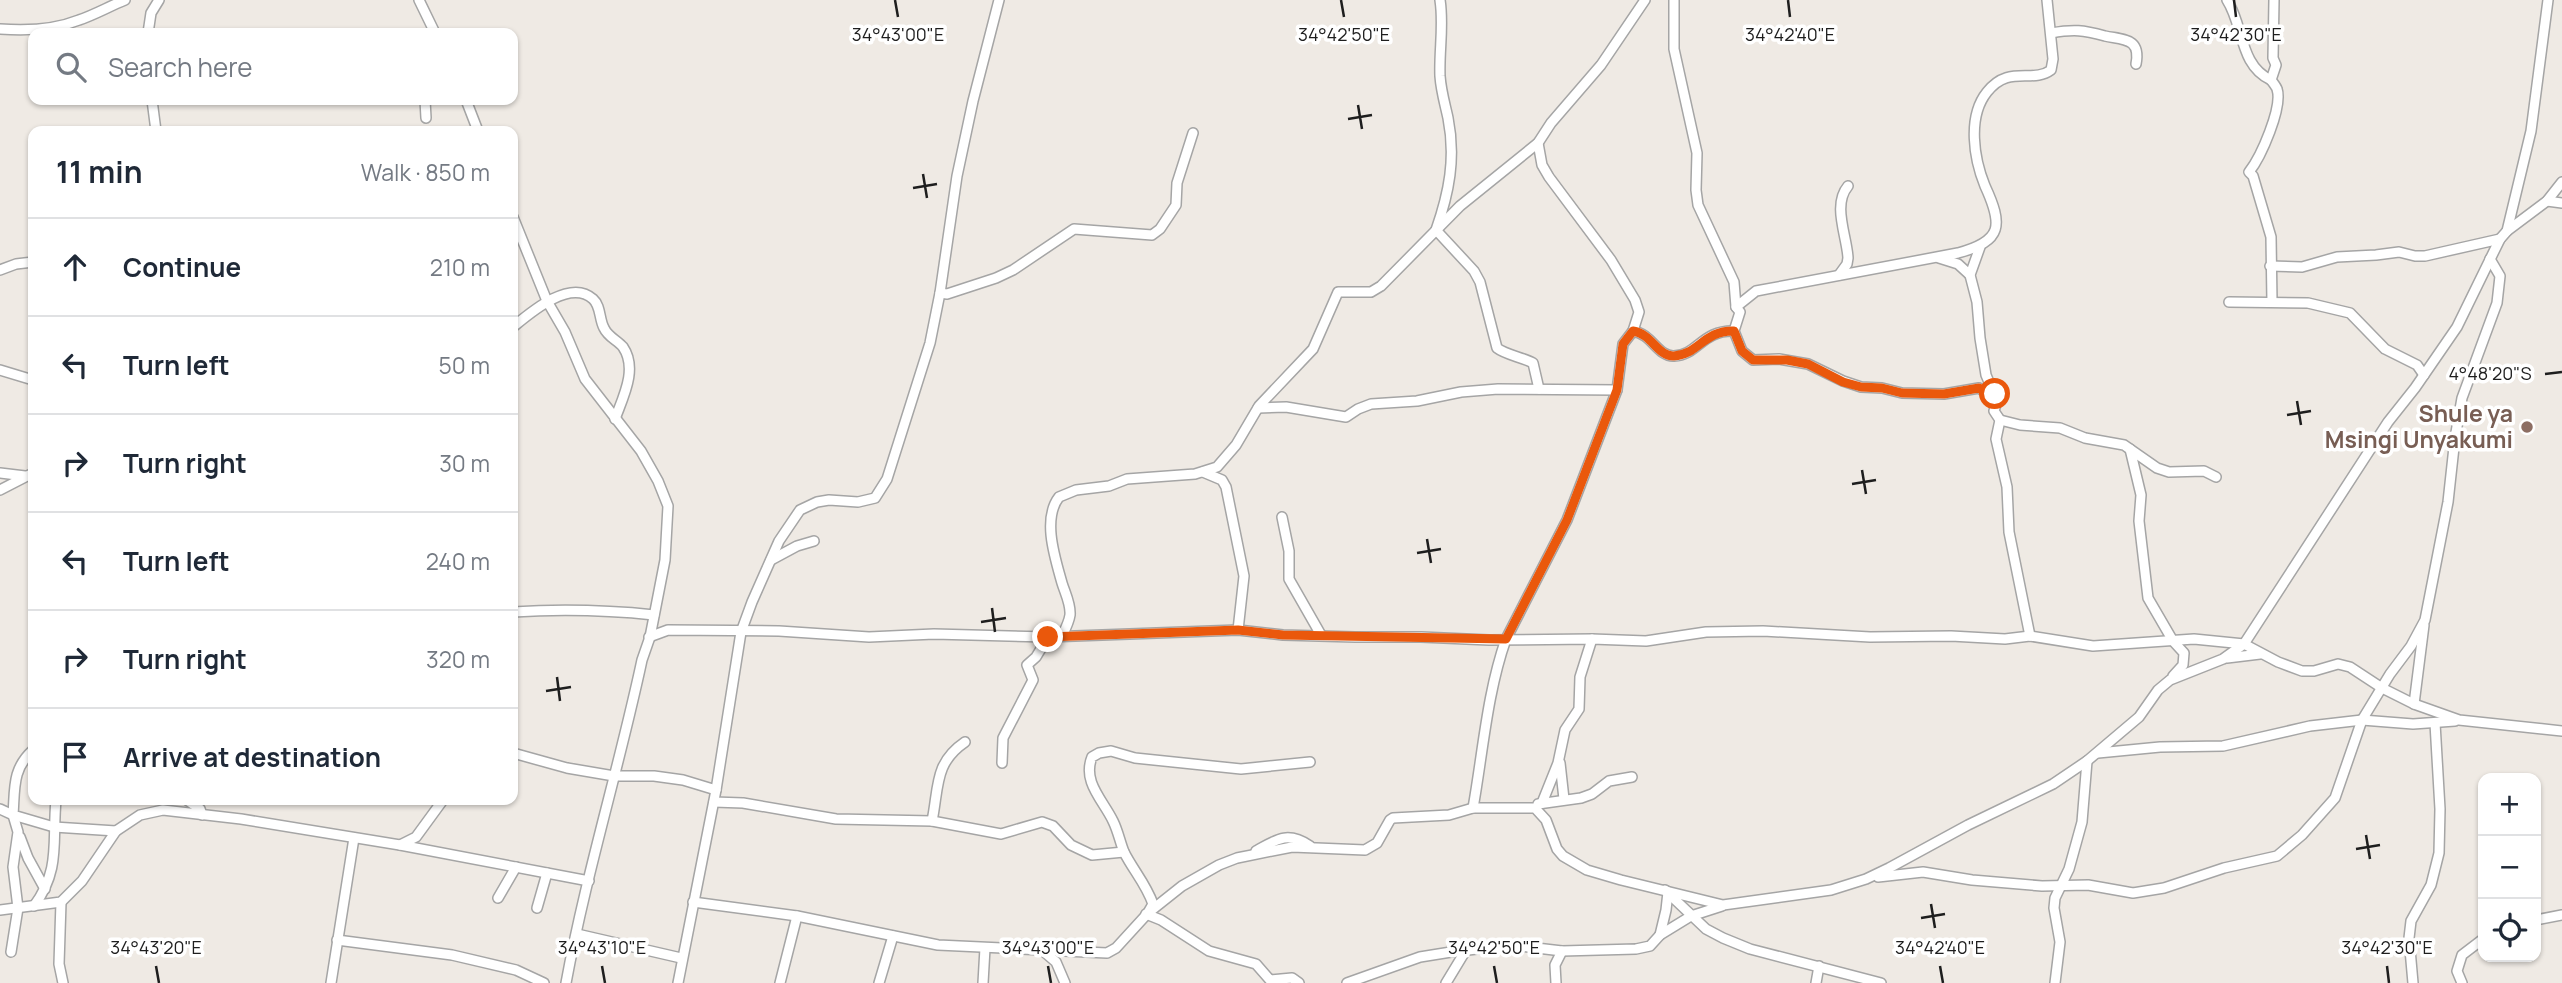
<!DOCTYPE html>
<meta charset="utf-8">
<style>
:root{--surface:#fff;--page:#f6f6f7;--text:#1f2937;--muted:#747a83;--line:#e0e1e3}
body{margin:0;font-family:Manrope,sans-serif;background:var(--page);color:var(--text)}
.controls{position:absolute;right:21px;bottom:21px;display:grid;overflow:hidden;border-radius:14px;box-shadow:0 2px 5px #0004}
.controls button{width:63px;height:63px;display:grid;place-items:center;padding:0;border:0;border-bottom:2px solid var(--line);background:var(--surface);color:var(--text);font:35px sans-serif}
.stop{position:absolute;width:21px;height:21px;margin:-16px;border:5px solid #ea580c;border-radius:50%;background:#fff}
.stop.end{background:#ea580c;border-color:#fff;box-shadow:0 2px 7px #0008}
.list{margin:0;padding:0;list-style:none}
h2{display:flex;justify-content:space-between;align-items:center;height:91px;margin:0;padding:0 28px;font-size:30px}
h2 small{font-size:23px;font-weight:400;color:var(--muted)}
.list li{display:grid;grid-template-columns:46px 1fr auto;gap:21px;align-items:center;box-sizing:border-box;height:98px;padding:0 28px;border-top:2px solid var(--line)}
.list b{display:block;font-size:26px;white-space:nowrap}
.list em{font-size:23px;font-style:normal;color:var(--muted)}
.icon{flex:none;width:38px;height:38px;fill:none;stroke:currentColor;stroke-width:2;stroke-linecap:round;stroke-linejoin:round}
.map{position:relative;flex:none;width:2562px;height:983px;overflow:hidden}
.search{position:absolute;background:var(--surface);box-shadow:0 2px 5px #0004;left:28px;top:28px;width:490px;height:77px;display:flex;align-items:center;gap:18px;box-sizing:border-box;padding:0 24px;border-radius:14px;color:var(--muted);font-size:26px}
.panel{position:absolute;background:var(--surface);box-shadow:0 2px 5px #0004;left:28px;top:126px;width:490px;height:679px;border-radius:14px}
.map>svg:first-child{display:block}
</style>
<div class="map">
<svg width="2562" height="983" viewBox="0 0 2562 983">
<rect width="100%" height="100%" fill="#efeae4"/>
<g fill="none" stroke-linecap="round" stroke-linejoin="round">
<defs>
<g id="minor">
<path d="M419,0L435,33"/>
<path d="M1440,0C1444,25 1439,50 1440,76C1441,91 1445,104 1448,118C1456,158 1449,193 1436,230L1474,271L1480,282L1497,348C1506,355 1522,357 1533,363L1539,389"/>
<path d="M1674,0V49L1697,153L1696,190L1698,205L1734,282L1736,307L1740,312L1734,331L1742,351L1753,360L1779,359L1808,364L1843,381L1861,387L1882,388L1902,393L1944,394L1979,388L1997,401"/>
<path d="M2227,0C2244,26 2239,65 2271,80"/>
<path d="M0,29C26,31 54,30 79,20C94,15 110,6 125,0"/>
<path d="M148,33L151,13L159,0"/>
<path d="M2051,33C2074,29 2083,30 2105,36C2124,40 2141,38 2136,64"/>
<path d="M152,100L156,131"/>
<path d="M425,100L426,118"/>
<path d="M466,100L478,131"/>
<path d="M1538,143L1542,165L1549,177L1611,260L1635,300L1639,312L1633,331"/>
<path d="M2547,201L2562,203"/>
<path d="M513,217L547,301L565,332L585,379L641,451L658,481L668,506L665,560L650,637L642,660C619,768 586,874 566,983"/>
<path d="M2507,231L2547,201L2562,182"/>
<path d="M1980,247L1970,275L1977,302L1980,338L1986,375L1997,401L1994,411L2000,420L1996,439L2007,487L2009,532L2030,636"/>
<path d="M1939,258L1958,264L1970,275"/>
<path d="M2270,266L2302,267L2337,257L2376,255L2399,252L2415,256H2425L2500,239"/>
<path d="M0,270L16,264L33,262"/>
<path d="M1839,275L1847,264L1848,258C1847,236 1832,205 1848,186"/>
<path d="M940,293L947,294L996,278L1013,270L1074,229L1152,235L1160,229L1176,205L1177,183L1193,133"/>
<path d="M2229,302L2308,303L2350,313L2385,349L2417,365L2424,375"/>
<path d="M2272,302L2271,237L2253,176L2249,172C2261,157 2283,107 2277,89C2277,88 2272,81 2271,80L2276,65L2273,58L2274,0"/>
<path d="M1736,307L1756,291L1958,253C2003,241 2003,225 1985,186C1974,159 1967,117 1987,92C2009,64 2032,84 2051,70L2053,59L2047,0"/>
<path d="M513,327C530,313 570,278 593,299C601,306 599,319 604,328C608,337 617,340 623,347C638,369 623,397 615,419"/>
<path d="M0,370L33,380"/>
<path d="M1258,408L1286,407L1346,417L1358,409L1371,404L1417,401L1461,392L1498,389L1617,390"/>
<path d="M2000,420L2020,425L2060,428L2085,438L2124,445L2157,468L2169,472L2204,471L2216,477"/>
<path d="M2130,449L2141,495L2139,521L2148,598L2173,641L2184,653L2183,665L2173,676"/>
<path d="M1203,472L1222,480L1226,487L1244,576L1238,630"/>
<path d="M0,473L25,476"/>
<path d="M0,490L33,473"/>
<path d="M1282,517L1289,551V579L1321,635"/>
<path d="M771,560L797,546L814,541"/>
<path d="M513,612C561,609 606,610 654,615"/>
<path d="M1062,636C1065,630 1069,622 1070,615C1071,604 1065,593 1062,583C1055,558 1042,519 1059,497L1076,490L1109,486L1127,479L1195,474L1217,467L1236,445L1259,406L1313,349L1338,292H1371L1381,286L1460,206L1538,143L1551,123L1601,65L1645,0"/>
<path d="M649,637L668,630L779,631L869,637L934,634L1048,637L1238,630L1283,635L1355,637H1421L1489,640L1592,639L1646,641L1706,632L1763,631L1870,637L1951,636L2005,639L2030,636L2093,646L2194,639L2244,644L2278,662L2302,671H2314L2338,664L2350,667L2382,688L2414,704L2459,720L2562,731"/>
<path d="M2227,658L2260,654"/>
<path d="M2414,704L2424,625"/>
<path d="M33,750C12,769 15,788 13,815L54,827L116,831"/>
<path d="M513,753L567,768L614,776H654L683,780L716,790"/>
<path d="M2098,753L2160,747L2223,746L2310,726L2362,720L2413,724L2455,721"/>
<path d="M1002,763L1003,738L1033,680L1027,665L1036,657L1048,637"/>
<path d="M1560,763L1564,799"/>
<path d="M187,800L200,809L202,815"/>
<path d="M714,802L743,803L836,819L932,821L1001,834L1042,822L1053,826L1071,845L1092,855L1124,852"/>
<path d="M1542,803L1558,763L1565,730L1579,709L1580,677L1592,639"/>
<path d="M1538,804L1581,798L1592,794L1609,781L1632,777"/>
<path d="M1473,808C1483,752 1487,693 1506,639L1567,520L1617,390L1623,344L1633,331C1652,334 1658,357 1674,356C1698,355 1702,330 1734,331"/>
<path d="M0,809L13,815L18,832L13,867L18,908L11,952"/>
<path d="M932,821C939,787 934,763 965,742"/>
<path d="M20,837L28,858L45,889"/>
<path d="M400,845L416,837L443,800"/>
<path d="M1256,851C1277,839 1288,831 1310,846"/>
<path d="M1878,877L1923,872L1972,880L2042,886L2088,885L2133,893L2164,888L2224,868L2277,856L2302,835L2335,798L2362,720L2390,674L2411,646L2425,620L2448,502L2455,438L2462,398L2497,303L2500,276L2490,259"/>
<path d="M1668,893L1706,929L1723,938L1750,949L1881,983"/>
<path d="M498,898L516,867"/>
<path d="M61,902L59,964L63,983"/>
<path d="M693,902L797,916L938,945L1107,953L1116,948L1148,913L1182,886L1219,865L1237,858L1292,847L1365,850L1377,843L1390,820L1393,818L1449,815L1473,808H1535L1546,820L1557,849L1563,856L1587,870L1621,880L1723,905L1831,890L1866,879L1889,868L1968,825L2053,784L2087,761L2139,717L2158,690L2170,680L2223,659L2244,644L2388,422L2415,388L2457,327L2500,239L2507,231L2531,131L2548,0"/>
<path d="M34,906C61,869 52,842 56,800"/>
<path d="M537,908L547,873"/>
<path d="M0,910L61,902L82,881L116,831L140,815L163,810L241,819L400,845L589,881"/>
<path d="M1149,911L1153,904C1146,884 1133,870 1124,852C1120,842 1118,831 1113,821C1103,800 1082,782 1092,757L1099,753L1111,751L1135,758L1241,769L1310,762"/>
<path d="M1146,914L1161,920L1209,951L1256,964L1270,980L1292,978L1299,983"/>
<path d="M2536,920L2562,915"/>
<path d="M577,934L681,958"/>
<path d="M1660,935L1666,910L1668,892L1665,890"/>
<path d="M337,940L452,955L516,970L544,983"/>
<path d="M1042,950L1056,962L1065,983"/>
<path d="M331,983L354,838"/>
<path d="M678,983L716,790L741,632L752,602L779,541L800,510L817,502L829,500L858,502L875,498L887,479L930,343L940,293L957,176L973,101L999,0"/>
<path d="M780,983L797,916"/>
<path d="M879,983L893,936"/>
<path d="M983,983L985,948"/>
<path d="M1347,983L1420,957L1451,952L1511,945L1562,951L1636,949L1650,946L1660,935L1691,916L1722,906"/>
<path d="M1446,983L1466,950"/>
<path d="M1556,983L1555,965L1562,951"/>
<path d="M1816,983L1819,966"/>
<path d="M2055,983L2060,942L2054,908L2055,898L2069,869L2082,822L2087,761"/>
<path d="M2413,983L2409,938L2411,921L2431,885L2439,853L2440,809L2435,723"/>
<path d="M2462,983L2457,971L2462,955L2483,939"/>
</g>
</defs>
<!-- minor casing -->
<use href="#minor" stroke="#a5a5a5" stroke-width="12"/>
<!-- minor -->
<use href="#minor" stroke="#fff" stroke-width="9"/>
</g>
<g fill="none" stroke-linecap="round" stroke-linejoin="round">
<!-- route -->
<path stroke="#ea580c" stroke-width="9" d="M1048,637L1238,630L1283,635L1506,639L1567,520L1617,390L1623,344L1633,331C1652,334 1658,357 1674,356C1698,355 1704,330 1734,331L1742,351L1753,360H1787L1808,364L1843,382L1861,387L1882,388L1902,393L1944,394L1979,388L1997,401L1995,394"/>
</g>
<!-- ticks -->
<path fill="none" stroke="#1e1e1e" stroke-width="2.5" d="M895,0L898,17M1341,0L1344,17M1788,0L1790,17M2234,0L2236,17M1358,105L1362,129M1348,119L1372,115M923,174L927,198M913,188L937,184M2545,374L2562,372M2297,401L2301,425M2287,415L2311,411M1862,470L1866,494M1852,484L1876,480M1427,539L1431,563M1417,553L1441,549M992,608L995,632M981,622L1006,618M557,677L560,701M546,691L571,687M2366,835L2370,859M2356,849L2380,845M1931,904L1935,928M1921,918L1945,914M156,966L159,983M602,966L605,983M1048,966L1051,983M1494,966L1497,983M1940,966L1943,983M2387,966L2389,983"/>
<!-- markers -->
<circle fill="#8d6e63" stroke="#fff" stroke-width="2.5" cx="2527" cy="427" r="7"/>
<g text-anchor="middle" stroke-width="7" stroke-linejoin="round" paint-order="stroke">
<!-- education labels -->
<g font-size="23" font-weight="bold" fill="#785e54" stroke="#fff" text-anchor="end">
<text x="2513" y="422">Shule ya<tspan x="2513" dy="26">Msingi Unyakumi</tspan></text>
</g>
</g>
<g font-size="18" text-anchor="middle" fill="#1e1e1e" stroke="#fff" stroke-width="7" stroke-linejoin="round" paint-order="stroke">
<text x="898" y="41">34°43'00"E</text>
<text x="1344" y="41">34°42'50"E</text>
<text x="1790" y="41">34°42'40"E</text>
<text x="2236" y="41">34°42'30"E</text>
<text x="2490" y="380">4°48'20"S</text>
<text x="156" y="954">34°43'20"E</text>
<text x="602" y="954">34°43'10"E</text>
<text x="1048" y="954">34°43'00"E</text>
<text x="1494" y="954">34°42'50"E</text>
<text x="1940" y="954">34°42'40"E</text>
<text x="2387" y="954">34°42'30"E</text>
</g>
</svg>
<div class="controls">
<button>+</button>
<button>−</button>
<button><svg class="icon" aria-label="locate" viewBox="0 0 24 24"><circle cx="12" cy="12" r="6"/><path d="M12 2v4M12 18v4M2 12h4M18 12h4"/></svg></button>
</div>
<div class="stop" style="left:1995px;top:394px"></div>
<div class="stop end" style="left:1048px;top:637px"></div>
<div class="search"><svg class="icon" aria-label="search" viewBox="0 0 24 24"><circle cx="10" cy="10" r="6"/><path d="M15 15l6 6"/></svg>Search here</div>
<section class="panel">
<h2>11 min<small>Walk · 850 m</small></h2>
<ul class="list">
<li><svg class="icon" aria-label="ahead" viewBox="0 0 24 24"><path d="M12 20V5M6 11l6-6 6 6"/></svg><div><b>Continue</b></div><em>210 m</em></li>
<li><svg class="icon" aria-label="left" viewBox="0 0 24 24"><path d="M17 20v-9H6M10 6l-5 5 5 5"/></svg><div><b>Turn left</b></div><em>50 m</em></li>
<li><svg class="icon" aria-label="right" viewBox="0 0 24 24"><path d="M7 20v-9h11M14 6l5 5-5 5"/></svg><div><b>Turn right</b></div><em>30 m</em></li>
<li><svg class="icon" aria-label="left" viewBox="0 0 24 24"><path d="M17 20v-9H6M10 6l-5 5 5 5"/></svg><div><b>Turn left</b></div><em>240 m</em></li>
<li><svg class="icon" aria-label="right" viewBox="0 0 24 24"><path d="M7 20v-9h11M14 6l5 5-5 5"/></svg><div><b>Turn right</b></div><em>320 m</em></li>
<li><svg class="icon" aria-label="arrive" viewBox="0 0 24 24"><path d="M6 21V4h12l-3 4 3 4H6"/></svg><div><b>Arrive at destination</b></div></li>
</ul>
</section>
</div>
